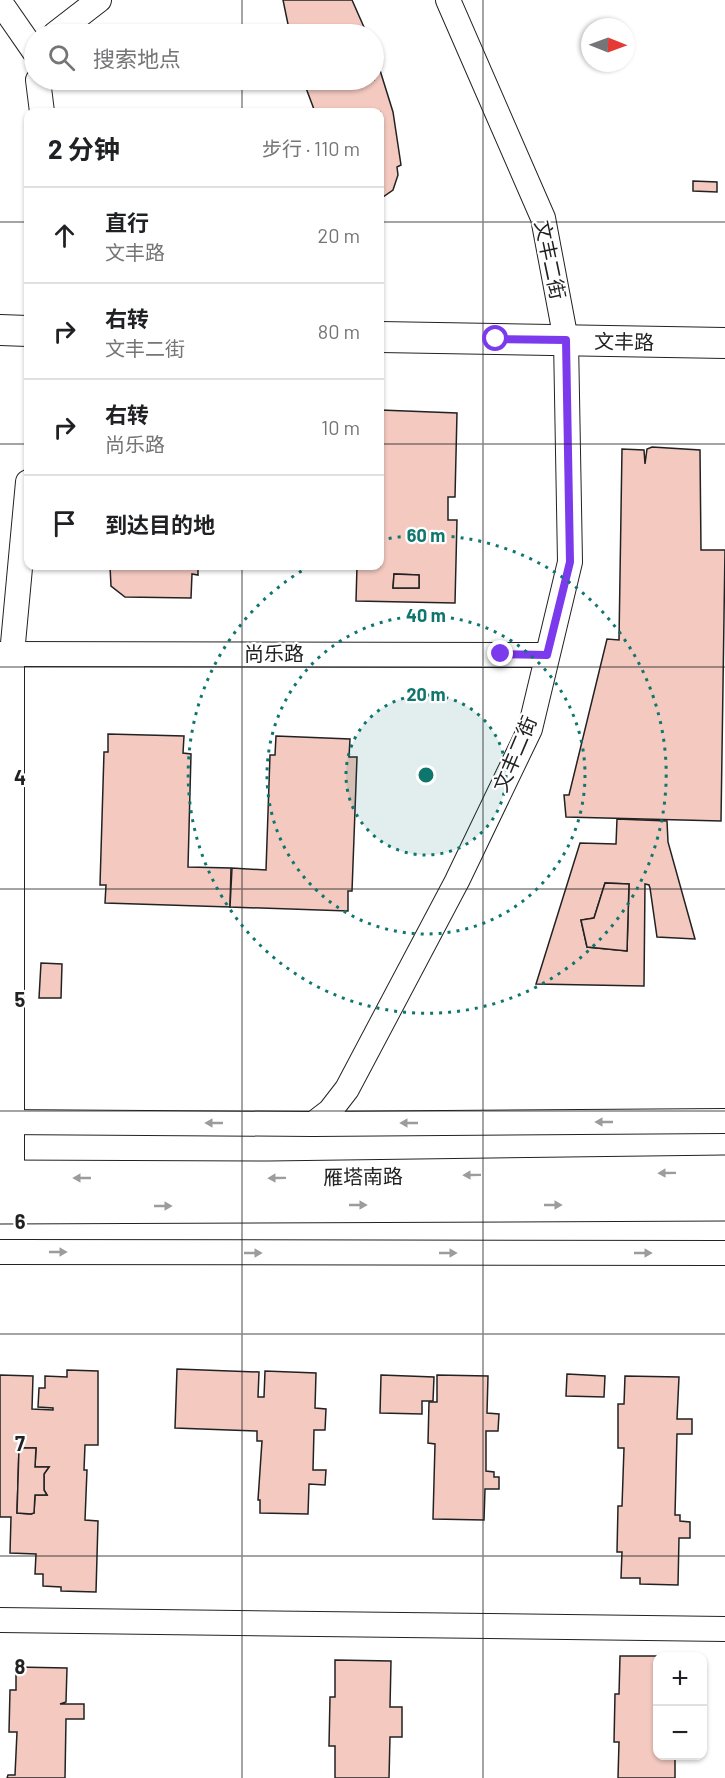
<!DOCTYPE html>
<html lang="zh">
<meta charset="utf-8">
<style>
:root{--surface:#fff;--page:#f6f6f6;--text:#202124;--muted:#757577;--line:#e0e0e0}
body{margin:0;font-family:Barlow,"Noto Sans SC",sans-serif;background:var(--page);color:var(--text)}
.controls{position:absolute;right:18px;bottom:18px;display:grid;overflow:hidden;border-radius:12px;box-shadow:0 2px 4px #0004}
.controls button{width:54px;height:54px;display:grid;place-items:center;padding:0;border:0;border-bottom:2px solid var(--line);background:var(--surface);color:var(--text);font:30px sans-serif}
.compass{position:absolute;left:581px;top:18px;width:54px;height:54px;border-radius:50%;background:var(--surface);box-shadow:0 2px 4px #0004;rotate:91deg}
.stop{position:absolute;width:18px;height:18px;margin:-14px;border:4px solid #7c3aed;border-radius:50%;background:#fff}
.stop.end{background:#7c3aed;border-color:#fff;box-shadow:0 2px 6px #0008}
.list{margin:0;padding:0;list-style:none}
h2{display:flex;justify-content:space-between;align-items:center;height:78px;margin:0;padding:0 24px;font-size:26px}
h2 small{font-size:20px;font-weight:400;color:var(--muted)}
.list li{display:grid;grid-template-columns:39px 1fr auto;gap:18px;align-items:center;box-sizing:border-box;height:96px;padding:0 24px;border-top:2px solid var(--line)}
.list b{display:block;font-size:22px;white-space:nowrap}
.list p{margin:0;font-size:20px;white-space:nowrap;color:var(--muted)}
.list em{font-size:20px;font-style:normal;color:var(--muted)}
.icon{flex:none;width:33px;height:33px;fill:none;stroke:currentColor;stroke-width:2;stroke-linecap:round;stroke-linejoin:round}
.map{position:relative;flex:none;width:725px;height:1778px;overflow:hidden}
.search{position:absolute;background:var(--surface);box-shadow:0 2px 4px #0004;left:24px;top:24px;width:360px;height:66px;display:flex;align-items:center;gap:15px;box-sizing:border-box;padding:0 21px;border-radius:33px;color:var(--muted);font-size:22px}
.panel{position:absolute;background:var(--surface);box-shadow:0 2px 4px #0004;left:24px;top:108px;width:360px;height:462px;border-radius:12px}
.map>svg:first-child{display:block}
</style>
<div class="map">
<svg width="725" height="1778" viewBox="0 0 725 1778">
<rect width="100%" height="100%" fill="#fff"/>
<!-- building -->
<g fill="#f3c9c0" stroke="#222" stroke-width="1.5" fill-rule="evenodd">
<path d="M283,0H352L367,34H290Z"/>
<path d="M374,51L393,112L401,165L397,167L398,175L393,190L380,199V112H315L303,80H374Z"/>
<path d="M693,181L717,182V192L693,191Z"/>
<path d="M380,410L457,413L455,497H448V520H457L455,603L356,601L357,566H380ZM394,574L419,575V588H393Z"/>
<path d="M652,447L700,450L701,550H725L721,821L566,817L564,795H569L607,639L619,640L622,449L644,450L645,464L647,449Z"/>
<path d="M110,566H198V575L192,574L191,598L125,597L111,586Z"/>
<path d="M394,574L419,575V588H393Z"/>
<path d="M108,734L184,736L183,753L191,754L188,867L231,868L230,907L105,903L106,885H100L104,752H108Z"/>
<path d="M276,736L350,739L349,757H357L352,891H348V911L230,907L232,868L266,870L270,755H275Z"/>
<path d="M617,819L667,821L668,842L695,939L657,937L650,888L649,885L645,884L644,986L536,984L580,843L616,844ZM605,883L629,884L627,951L587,947L581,920L594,918Z"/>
<path d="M605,883L629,884L627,951L587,947L581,920L594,918Z"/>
<path d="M41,963L62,964L61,998H39Z"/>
<path d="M177,1369L259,1372L258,1397H264L265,1371L316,1373L315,1408L326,1409L325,1430H314L313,1470H326L325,1485L309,1484L308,1514L260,1513V1500H258L262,1441H257V1431L175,1428Z"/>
<path d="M67,1370L98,1371V1445H85L84,1470H87L85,1520L98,1521L96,1592L61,1591V1587L43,1586V1574H35L36,1554L10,1553L11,1517H0V1375L33,1376L32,1409L53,1410V1408L38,1407L39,1388H45V1376L67,1377ZM19,1448H36L35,1467H49L44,1474V1490L47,1495H35L34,1513L31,1514L17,1513Z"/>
<path d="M567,1374L605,1376L604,1397L566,1396Z"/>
<path d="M381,1375L434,1377L433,1401H422V1414L380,1413Z"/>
<path d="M437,1375L488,1376L487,1413L499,1414L498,1431H486V1471L494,1472V1477H499V1489H485L484,1520L433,1519L435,1444L428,1443L429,1402H437Z"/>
<path d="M625,1376L679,1377L677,1419H692V1434H677L675,1515H680V1521L690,1522V1538H679L678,1585L640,1584V1578H621L622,1552H617L618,1506H622L624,1448H618V1404H624Z"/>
<path d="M19,1448H36L35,1467H49L44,1474V1490L47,1495H35L34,1513L31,1514L17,1513Z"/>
<path d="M620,1656H668H658V1756H675V1778H618L619,1742H614L615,1694H619Z"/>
<path d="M335,1660L391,1661L390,1707H402V1737H390L389,1778H335V1746H329L330,1697H335Z"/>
<path d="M16,1667L67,1668L66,1702L60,1704H84V1719H66L65,1778H7L8,1775H15L17,1732H9L10,1690H16Z"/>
</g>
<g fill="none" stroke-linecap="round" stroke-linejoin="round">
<defs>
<g id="minor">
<path d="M0,2L34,51"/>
<path d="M55,34L99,0"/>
<path d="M38,80L42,112"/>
<path d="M0,654L547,655"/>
<path d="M0,1122L313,1124L725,1121"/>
<path d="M313,1124L330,1111L347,1089L457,881L530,729L570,562L566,340L543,218L448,0"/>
<path d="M12,1177V654L28,482"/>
<path d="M0,1252L725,1253"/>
<path d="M0,1620L725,1629"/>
</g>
<g id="tertiary">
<path d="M0,330L28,331"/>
<path d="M380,337L725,343"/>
</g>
<g id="secondary">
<path d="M0,1177L269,1178L725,1172"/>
<path d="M0,1207L725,1204"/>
</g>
</defs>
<!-- minor casing -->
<use href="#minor" stroke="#222" stroke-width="26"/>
<!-- tertiary casing -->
<use href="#tertiary" stroke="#222" stroke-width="32"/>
<!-- secondary casing -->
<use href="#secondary" stroke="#222" stroke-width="35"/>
<!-- minor -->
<use href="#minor" stroke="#fff" stroke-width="24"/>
<!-- tertiary -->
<use href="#tertiary" stroke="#fff" stroke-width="30"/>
<!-- secondary -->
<use href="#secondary" stroke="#fff" stroke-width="33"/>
</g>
<!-- one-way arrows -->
<defs><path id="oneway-solid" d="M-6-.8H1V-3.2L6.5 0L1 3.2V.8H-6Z" transform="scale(1.5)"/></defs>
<g fill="#9c9c9c">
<use href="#oneway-solid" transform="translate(604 1122) rotate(180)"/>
<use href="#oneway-solid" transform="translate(214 1123) rotate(-180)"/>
<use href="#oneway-solid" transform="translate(409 1123) rotate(180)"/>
<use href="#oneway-solid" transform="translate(667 1173) rotate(179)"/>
<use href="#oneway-solid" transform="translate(472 1175) rotate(179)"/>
<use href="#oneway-solid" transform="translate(82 1178) rotate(-180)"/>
<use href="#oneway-solid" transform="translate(277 1178) rotate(179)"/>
<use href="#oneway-solid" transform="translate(358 1205)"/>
<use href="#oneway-solid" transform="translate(553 1205)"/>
<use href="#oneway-solid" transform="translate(163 1206)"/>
<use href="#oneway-solid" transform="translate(58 1252)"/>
<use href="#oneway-solid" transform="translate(253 1253)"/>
<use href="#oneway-solid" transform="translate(448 1253)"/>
<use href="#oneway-solid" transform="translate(643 1253)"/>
</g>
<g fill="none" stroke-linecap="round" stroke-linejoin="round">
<!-- route -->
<path stroke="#7c3aed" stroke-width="8" d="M496,339L566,340L570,562L547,655L501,654"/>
</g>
<!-- grid -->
<path fill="none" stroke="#222" stroke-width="1.5" stroke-opacity="0.55" d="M242,0V34M483,0V1778M242,80V112M0,222H28M380,222H725M0,444H28M380,444H725M242,566V1778M0,667H725M0,889H725M0,1111H725M0,1334H725M0,1556H725"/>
<!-- distance rings -->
<circle cx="426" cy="775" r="80" fill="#0f766e" fill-opacity=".12"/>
<g fill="none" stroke="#0f766e" stroke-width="3" stroke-dasharray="3 6">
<circle cx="426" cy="775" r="80"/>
<circle cx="426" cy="775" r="159"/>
<path d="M380 540A239 239 0 1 1 310 566"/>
</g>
<g text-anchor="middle" stroke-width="4.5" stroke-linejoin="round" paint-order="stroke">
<!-- street labels -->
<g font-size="20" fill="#222" stroke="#fff">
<text transform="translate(550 260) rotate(78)" y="7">文丰二街</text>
<text transform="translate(624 342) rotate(1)" y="7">文丰路</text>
<text x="274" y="661">尚乐路</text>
<text transform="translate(515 754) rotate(-67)" y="7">文丰二街</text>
<text transform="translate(363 1177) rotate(-1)" y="7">雁塔南路</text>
</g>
</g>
<g font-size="20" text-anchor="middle" font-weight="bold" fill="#222" stroke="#fff" stroke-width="4.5" stroke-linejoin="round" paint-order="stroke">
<text x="20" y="785">4</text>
<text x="20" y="1007">5</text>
<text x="20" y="1229">6</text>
<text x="20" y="1451">7</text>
<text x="20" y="1674">8</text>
</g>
<circle cx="426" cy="775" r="9" fill="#0f766e" stroke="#fff" stroke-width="3"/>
<g font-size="18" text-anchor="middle" font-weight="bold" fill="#0f766e" stroke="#fff" stroke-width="4.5" stroke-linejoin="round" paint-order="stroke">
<text x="426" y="542">60 m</text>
<text x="426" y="622">40 m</text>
<text x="426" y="701">20 m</text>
</g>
</svg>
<div class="controls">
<button>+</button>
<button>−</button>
</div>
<svg class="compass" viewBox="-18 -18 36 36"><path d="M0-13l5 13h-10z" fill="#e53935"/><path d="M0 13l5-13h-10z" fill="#757577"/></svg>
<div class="stop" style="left:496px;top:339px"></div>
<div class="stop end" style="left:501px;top:654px"></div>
<div class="search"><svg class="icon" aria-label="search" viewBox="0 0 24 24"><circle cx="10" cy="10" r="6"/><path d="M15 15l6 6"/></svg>搜索地点</div>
<section class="panel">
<h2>2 分钟<small>步行 · 110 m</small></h2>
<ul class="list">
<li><svg class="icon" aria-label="ahead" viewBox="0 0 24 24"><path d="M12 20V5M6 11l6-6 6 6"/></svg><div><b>直行</b><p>文丰路</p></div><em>20 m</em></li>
<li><svg class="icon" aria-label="right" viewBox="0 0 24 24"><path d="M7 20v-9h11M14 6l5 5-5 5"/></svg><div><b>右转</b><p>文丰二街</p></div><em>80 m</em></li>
<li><svg class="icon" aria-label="right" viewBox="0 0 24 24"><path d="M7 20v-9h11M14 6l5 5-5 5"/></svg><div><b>右转</b><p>尚乐路</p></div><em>10 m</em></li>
<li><svg class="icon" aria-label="arrive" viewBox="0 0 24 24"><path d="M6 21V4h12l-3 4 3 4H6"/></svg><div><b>到达目的地</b></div></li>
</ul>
</section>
</div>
